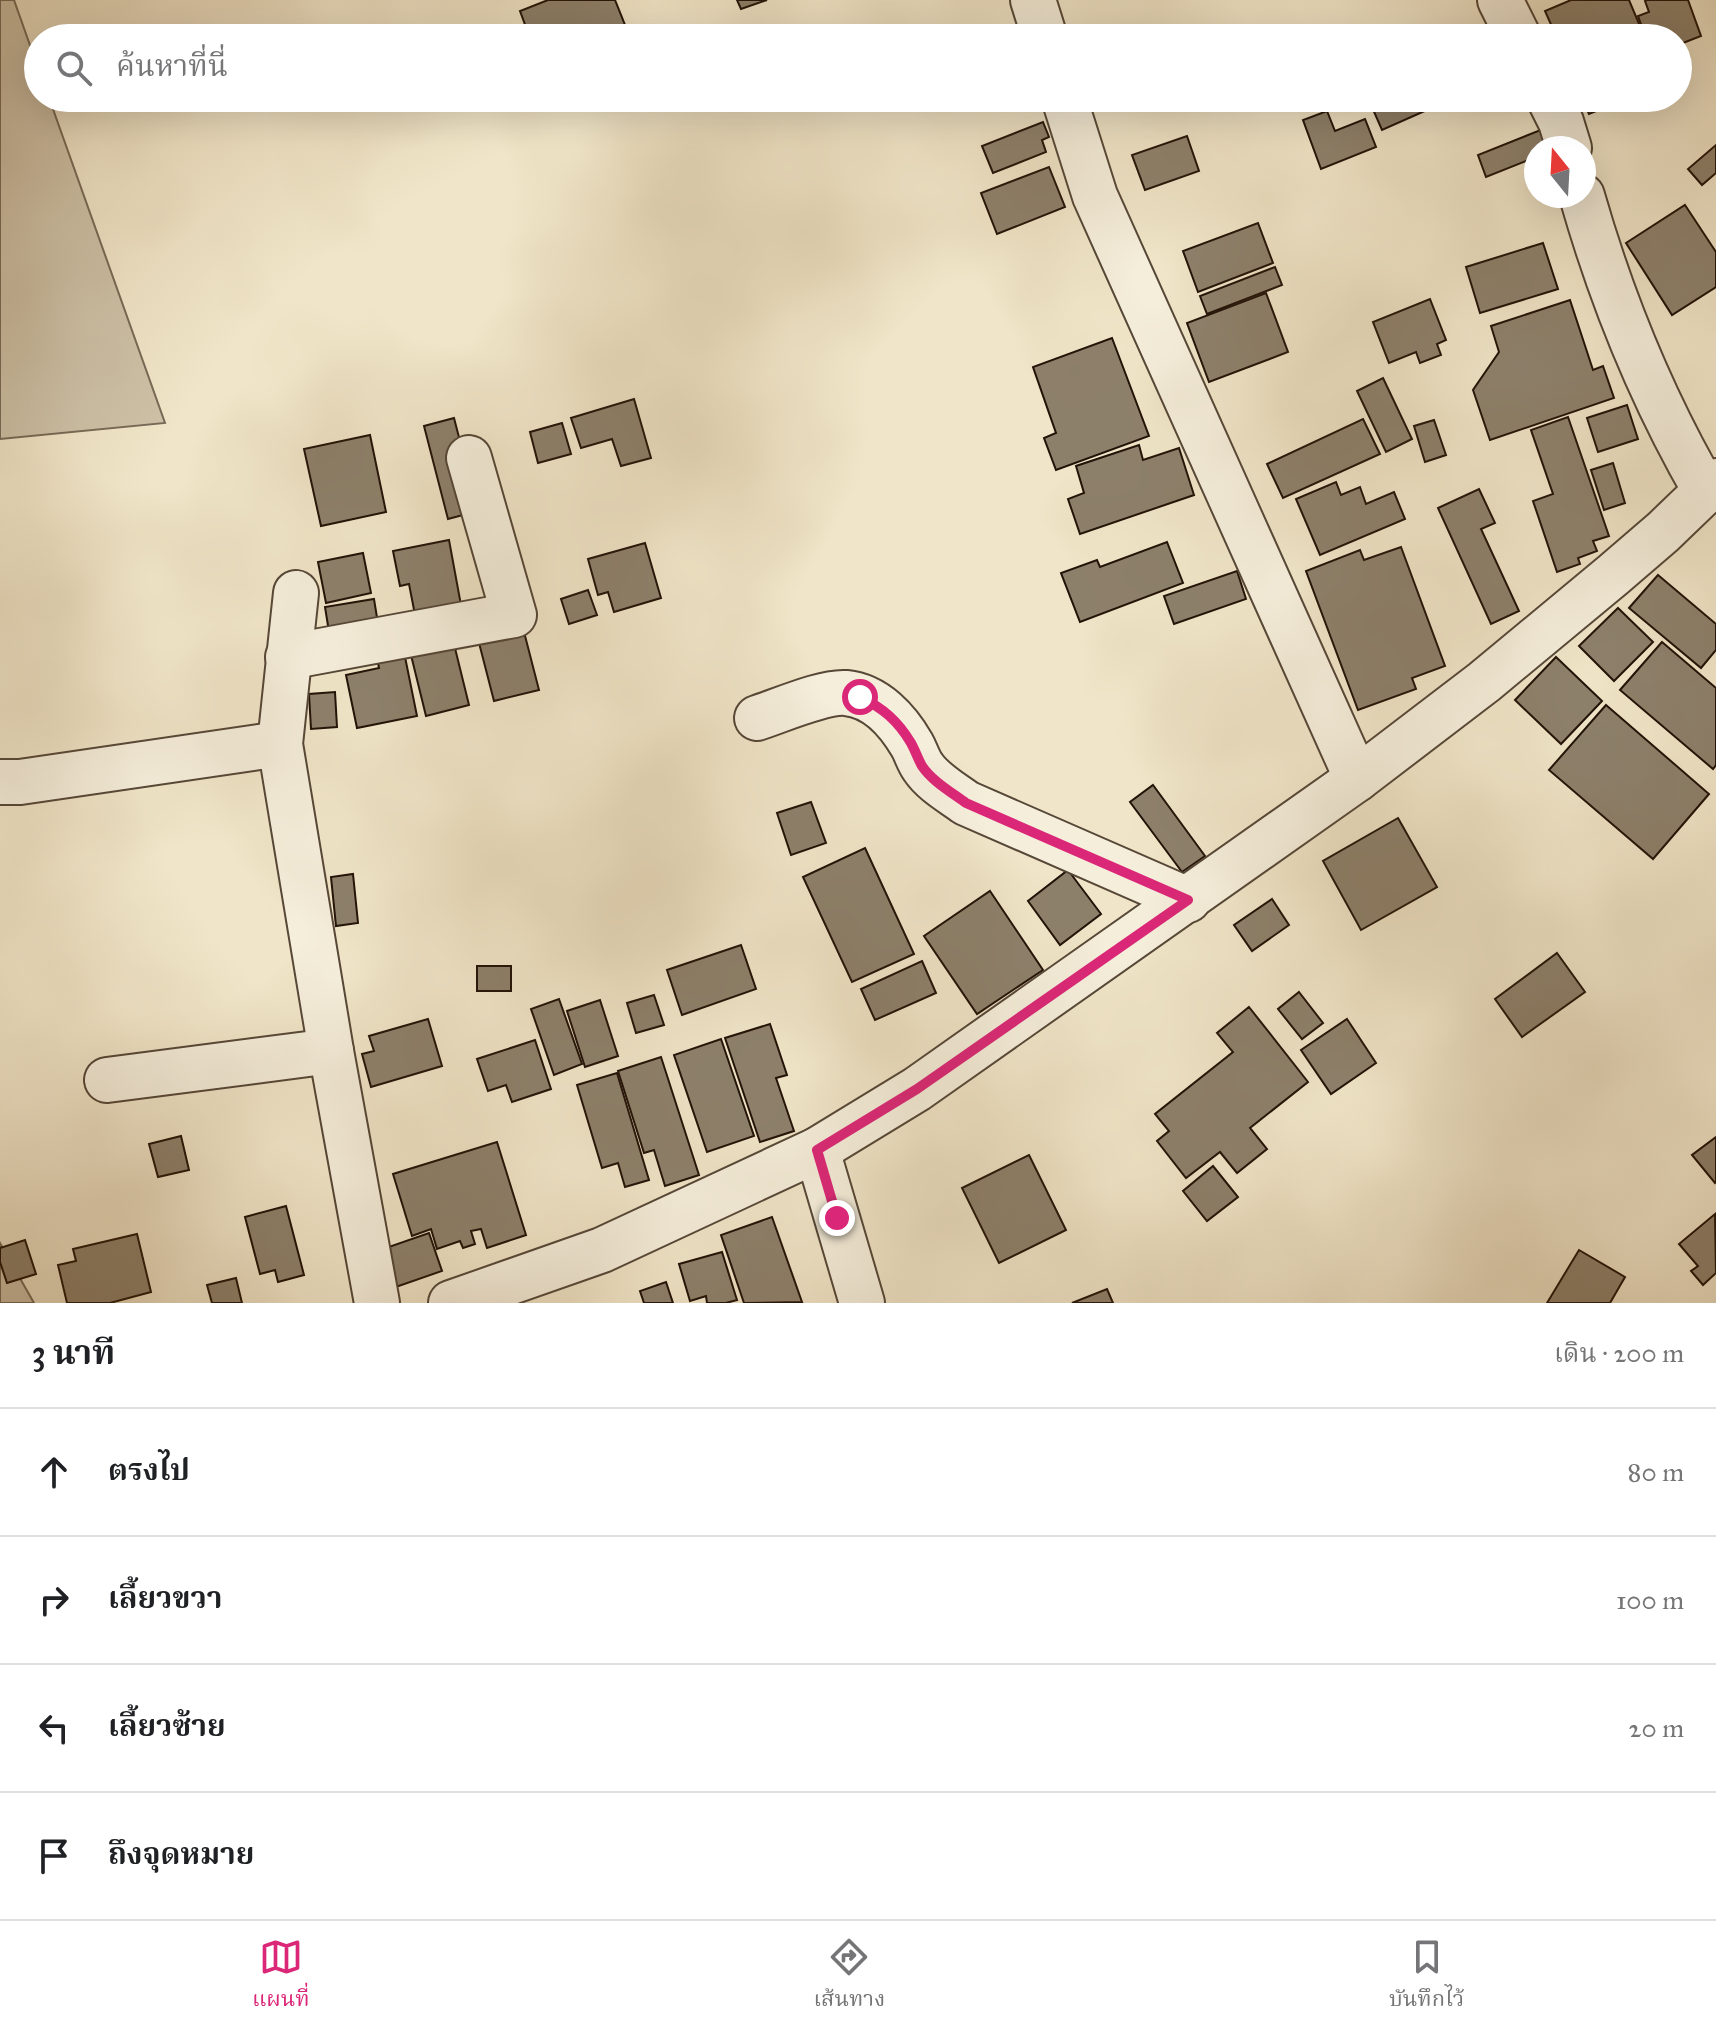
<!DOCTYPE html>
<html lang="th">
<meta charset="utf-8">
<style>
:root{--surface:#fff;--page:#f6f6f6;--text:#202124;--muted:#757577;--line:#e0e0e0;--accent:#db2777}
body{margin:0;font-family:"IM FELL Great Primer","Noto Serif Thai",serif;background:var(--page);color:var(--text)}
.compass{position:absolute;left:1524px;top:136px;width:72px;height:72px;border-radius:50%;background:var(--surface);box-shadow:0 8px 32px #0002;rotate:342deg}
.stop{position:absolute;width:24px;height:24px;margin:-18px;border:6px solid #db2777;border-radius:50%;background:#fff}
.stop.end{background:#db2777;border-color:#fff;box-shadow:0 2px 8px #0008}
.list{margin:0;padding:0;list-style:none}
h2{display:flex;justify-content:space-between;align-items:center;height:104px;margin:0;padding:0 32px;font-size:34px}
h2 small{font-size:26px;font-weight:400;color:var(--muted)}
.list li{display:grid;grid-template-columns:52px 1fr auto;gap:24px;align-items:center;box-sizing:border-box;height:128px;padding:0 32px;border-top:2px solid var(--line)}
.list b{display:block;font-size:30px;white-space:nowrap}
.list em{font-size:26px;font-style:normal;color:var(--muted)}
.icon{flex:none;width:44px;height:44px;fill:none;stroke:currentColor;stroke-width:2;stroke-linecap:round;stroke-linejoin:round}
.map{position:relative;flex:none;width:1716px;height:1303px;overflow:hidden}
.search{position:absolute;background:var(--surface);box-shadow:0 8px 32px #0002;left:24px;right:24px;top:24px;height:88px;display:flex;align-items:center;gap:20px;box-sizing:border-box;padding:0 28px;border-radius:44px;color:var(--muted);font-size:30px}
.sheet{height:616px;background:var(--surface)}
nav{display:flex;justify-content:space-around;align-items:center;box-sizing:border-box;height:112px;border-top:2px solid var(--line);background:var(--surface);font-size:22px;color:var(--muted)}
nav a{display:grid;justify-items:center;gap:4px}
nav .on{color:var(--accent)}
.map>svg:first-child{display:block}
</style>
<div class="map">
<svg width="1716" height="1303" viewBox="0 0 1716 1303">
<rect width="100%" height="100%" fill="#f0e5c8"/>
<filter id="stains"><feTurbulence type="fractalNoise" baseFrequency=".0025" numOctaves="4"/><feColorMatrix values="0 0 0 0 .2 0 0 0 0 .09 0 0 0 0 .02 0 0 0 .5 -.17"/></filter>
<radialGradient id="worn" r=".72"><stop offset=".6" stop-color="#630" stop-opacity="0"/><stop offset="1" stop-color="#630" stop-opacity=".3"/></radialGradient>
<!-- green -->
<g fill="#cdc1a7" stroke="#786a57" stroke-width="2">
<path d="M0,0H14L38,68V98H49L165,423L0,439Z"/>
<path d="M0,1243L34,1303H0Z"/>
</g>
<!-- building -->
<g fill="#8d806b" stroke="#221207" stroke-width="2">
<path d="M548,0H615L625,25L593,38H530L520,11Z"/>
<path d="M737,0H767L741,9Z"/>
<path d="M1571,0H1629L1645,38H1557L1545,11Z"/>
<path d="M1647,0H1688L1701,36L1678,45V38H1646L1638,16L1649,12L1645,1Z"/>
<path d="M1462,27L1467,38H1436Z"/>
<path d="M1368,98H1454L1382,130Z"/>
<path d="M1582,98H1628L1589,114Z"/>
<path d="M1327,111L1335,131L1365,119L1376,147L1321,169L1303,120Z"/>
<path d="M1043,122L1049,137L1042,140L1046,152L993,173L982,146Z"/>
<path d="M1553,125L1558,148H1536V157L1486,177L1478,155Z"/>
<path d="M1187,136L1199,171L1145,190L1132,155Z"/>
<path d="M1716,145V173L1702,185L1688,169Z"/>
<path d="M1049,167L1065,207L997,234L981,193Z"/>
<path d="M1685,205L1716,252V287L1672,315L1626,243Z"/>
<path d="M1258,223L1273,263L1198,292L1183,251Z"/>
<path d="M1543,243L1558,289L1480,313L1466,267Z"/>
<path d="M1275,267L1282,285L1207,314L1200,296Z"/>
<path d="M1266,293L1288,352L1209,382L1187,323Z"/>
<path d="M1430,299L1446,340L1437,344L1441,355L1420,363L1416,352L1389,363L1373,322Z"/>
<path d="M1570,300L1593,370L1603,366L1614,398L1490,440L1473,390L1499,352L1491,326Z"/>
<path d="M1112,338L1149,436L1056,470L1044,438L1056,433L1033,367Z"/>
<path d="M1383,378L1412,439L1386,452L1357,391Z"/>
<path d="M634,399L651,458L621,466L612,439L581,448L571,418Z"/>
<path d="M1627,405L1638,439L1598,452L1587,418Z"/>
<path d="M1568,417L1609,536L1593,541L1597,551L1578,558L1580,564L1557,572L1533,501L1553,494L1531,430Z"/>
<path d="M454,418L478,511L448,519L424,426Z"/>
<path d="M1363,419L1380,454L1283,498L1267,464Z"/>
<path d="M1434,420L1446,455L1425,462L1414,426Z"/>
<path d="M562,423L571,454L538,463L530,432Z"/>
<path d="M370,435L386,512L321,526L304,449Z"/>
<path d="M1139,445L1143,460L1179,448L1194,495L1080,534L1068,499L1084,493L1076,466Z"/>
<path d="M1613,463L1625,503L1604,510L1591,470Z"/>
<path d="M1336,482L1341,495L1360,487L1366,504L1394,492L1405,519L1320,555L1296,499Z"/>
<path d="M1479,489L1495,523L1481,529L1519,611L1491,624L1438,508Z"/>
<path d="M449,540L463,616L417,625L409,584L400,586L393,551Z"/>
<path d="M1167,542L1183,583L1080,622L1061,573L1097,560L1100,567Z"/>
<path d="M645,543L661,598L614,612L608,592L598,595L588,559Z"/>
<path d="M1401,547L1445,666L1412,678L1416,689L1358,710L1306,571L1360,550L1364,560Z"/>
<path d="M363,553L371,593L326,603L318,562Z"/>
<path d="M1237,571L1246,599L1174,624L1164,596Z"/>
<path d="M1658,575L1716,624V650L1701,668L1629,608Z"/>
<path d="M588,590L597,615L569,624L561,599Z"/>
<path d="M374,599L379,630L330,638L325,607Z"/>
<path d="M1618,608L1653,642L1614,681L1579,646Z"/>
<path d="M523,628L539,690L494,701L478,639Z"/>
<path d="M453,640L469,705L426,716L410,651Z"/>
<path d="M1662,642L1716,688V765L1713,769L1620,690Z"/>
<path d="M404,652L417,716L357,728L346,675L379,668L377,658Z"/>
<path d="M1556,657L1602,701L1561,744L1515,700Z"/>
<path d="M335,692L337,727L311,729L309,694Z"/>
<path d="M1606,705L1709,794L1653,859L1549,770Z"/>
<path d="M1153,785L1205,856L1182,872L1130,802Z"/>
<path d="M811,802L826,843L791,855L777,813Z"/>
<path d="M1398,818L1437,887L1361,930L1323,861Z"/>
<path d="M865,848L914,954L852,982L803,877Z"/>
<path d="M1068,870L1101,914L1060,945L1028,901Z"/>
<path d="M353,874L358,923L336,926L331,877Z"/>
<path d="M990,891L1043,970L977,1014L924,936Z"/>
<path d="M1272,899L1289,925L1252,951L1234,925Z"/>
<path d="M741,945L756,989L682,1015L667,970Z"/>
<path d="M1557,953L1585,992L1522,1037L1495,999Z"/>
<path d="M922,961L936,993L875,1020L861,989Z"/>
<rect x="477" y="966" width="34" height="25"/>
<path d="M1299,992L1323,1023L1302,1039L1278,1009Z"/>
<path d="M654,995L664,1025L636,1033L627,1003Z"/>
<path d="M559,999L582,1064L554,1075L531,1009Z"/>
<path d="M600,1000L618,1056L585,1067L567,1011Z"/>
<path d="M1249,1007L1308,1082L1250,1128L1267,1149L1237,1173L1220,1152L1186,1178L1157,1141L1169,1131L1155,1114L1233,1052L1217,1033Z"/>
<path d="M428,1019L442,1066L371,1087L362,1054L374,1051L369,1036Z"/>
<path d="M1347,1019L1376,1063L1331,1094L1301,1050Z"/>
<path d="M770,1024L787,1075L776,1078L794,1131L760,1142L725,1038Z"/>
<path d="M721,1039L754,1136L707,1152L674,1055Z"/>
<path d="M535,1040L551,1089L512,1102L506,1085L488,1091L477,1059Z"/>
<path d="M661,1057L699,1175L665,1186L654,1150L644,1153L618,1071Z"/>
<path d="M617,1073L649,1180L625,1187L618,1163L602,1168L577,1085Z"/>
<path d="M181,1136L189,1170L158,1177L149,1144Z"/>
<path d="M1716,1137V1182L1715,1183L1692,1155Z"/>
<path d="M497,1142L526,1235L487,1248L481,1229L471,1231L475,1244L463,1248L460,1241L437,1249L431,1229L412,1236L393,1174Z"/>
<path d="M1029,1155L1066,1230L999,1263L962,1188Z"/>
<path d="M1213,1166L1238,1197L1207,1221L1183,1191Z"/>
<path d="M286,1206L304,1275L278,1282L275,1270L260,1274L245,1217Z"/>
<path d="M1715,1214L1716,1273L1703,1285L1691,1271L1698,1266L1679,1244Z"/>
<path d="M772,1217L802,1302L744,1303L721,1235Z"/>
<path d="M429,1233L442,1271L393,1288L380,1250Z"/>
<path d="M137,1234L151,1292L110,1303H67L58,1265L76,1261L73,1249Z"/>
<path d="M25,1240L36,1274L7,1283L0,1262V1248Z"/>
<path d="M1579,1250L1625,1277L1610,1303H1547Z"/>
<path d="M722,1252L737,1300L726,1303H707L706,1296L690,1301L679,1264Z"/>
<path d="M236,1278L242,1303H212L207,1285Z"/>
<path d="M666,1282L673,1303H644L640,1291Z"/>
<path d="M1107,1289L1113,1303H1072Z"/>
</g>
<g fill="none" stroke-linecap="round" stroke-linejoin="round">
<defs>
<g id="minor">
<path d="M1033,0L1045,38"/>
<path d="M1500,0L1519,38"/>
<path d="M1064,98L1095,196L1357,779"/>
<path d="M1549,98L1561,122L1569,148"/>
<path d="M1582,196C1612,301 1651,397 1706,492"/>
<path d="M296,593L280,744L331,1051L377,1303"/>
<path d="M288,657L514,615L469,458"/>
<path d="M757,718C779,711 824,691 846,693C876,696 898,721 912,745C916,752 918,760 923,767C933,782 951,792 966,803L1188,900"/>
<path d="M0,782H20L280,744"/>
<path d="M107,1080L331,1051"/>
<path d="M817,1150L862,1303"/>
<path d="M451,1303L602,1250L817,1150L917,1089L1357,779L1484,682L1613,575L1663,532L1716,481"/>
</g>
</defs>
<!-- minor casing -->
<use href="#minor" stroke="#564737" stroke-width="48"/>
<!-- minor -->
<use href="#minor" stroke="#f5eedb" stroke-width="44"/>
</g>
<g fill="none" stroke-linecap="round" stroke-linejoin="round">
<!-- route -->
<path stroke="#db2777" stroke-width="10" d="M837,1218L817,1150L917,1089L1188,900L966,803C951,792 932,781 922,766C918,759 915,750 911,743C898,721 883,708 860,697"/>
</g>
<rect width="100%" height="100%" filter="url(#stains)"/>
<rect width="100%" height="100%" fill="url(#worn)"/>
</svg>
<svg class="compass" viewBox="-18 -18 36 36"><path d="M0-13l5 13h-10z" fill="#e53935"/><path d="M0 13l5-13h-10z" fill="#757577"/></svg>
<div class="stop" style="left:860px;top:697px"></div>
<div class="stop end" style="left:837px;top:1218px"></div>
<div class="search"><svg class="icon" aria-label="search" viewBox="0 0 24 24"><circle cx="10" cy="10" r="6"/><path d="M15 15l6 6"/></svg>ค้นหาที่นี่</div>
</div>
<section class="sheet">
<h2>3 นาที<small>เดิน · 200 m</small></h2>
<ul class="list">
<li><svg class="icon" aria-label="ahead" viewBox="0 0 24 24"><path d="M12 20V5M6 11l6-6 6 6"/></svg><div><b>ตรงไป</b></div><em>80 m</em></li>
<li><svg class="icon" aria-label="right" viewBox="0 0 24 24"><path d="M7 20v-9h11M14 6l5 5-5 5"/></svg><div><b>เลี้ยวขวา</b></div><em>100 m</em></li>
<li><svg class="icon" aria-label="left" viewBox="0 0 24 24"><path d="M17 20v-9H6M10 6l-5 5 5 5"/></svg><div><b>เลี้ยวซ้าย</b></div><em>20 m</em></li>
<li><svg class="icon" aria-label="arrive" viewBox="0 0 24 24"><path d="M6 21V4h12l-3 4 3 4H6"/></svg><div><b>ถึงจุดหมาย</b></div></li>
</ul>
</section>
<nav>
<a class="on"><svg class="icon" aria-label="map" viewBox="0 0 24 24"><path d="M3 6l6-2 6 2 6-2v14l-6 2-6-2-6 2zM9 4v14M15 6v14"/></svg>แผนที่</a>
<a><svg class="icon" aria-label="directions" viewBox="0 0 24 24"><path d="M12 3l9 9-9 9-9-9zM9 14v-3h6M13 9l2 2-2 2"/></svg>เส้นทาง</a>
<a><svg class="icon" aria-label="saved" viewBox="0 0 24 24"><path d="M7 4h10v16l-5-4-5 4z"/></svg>บันทึกไว้</a>
</nav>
